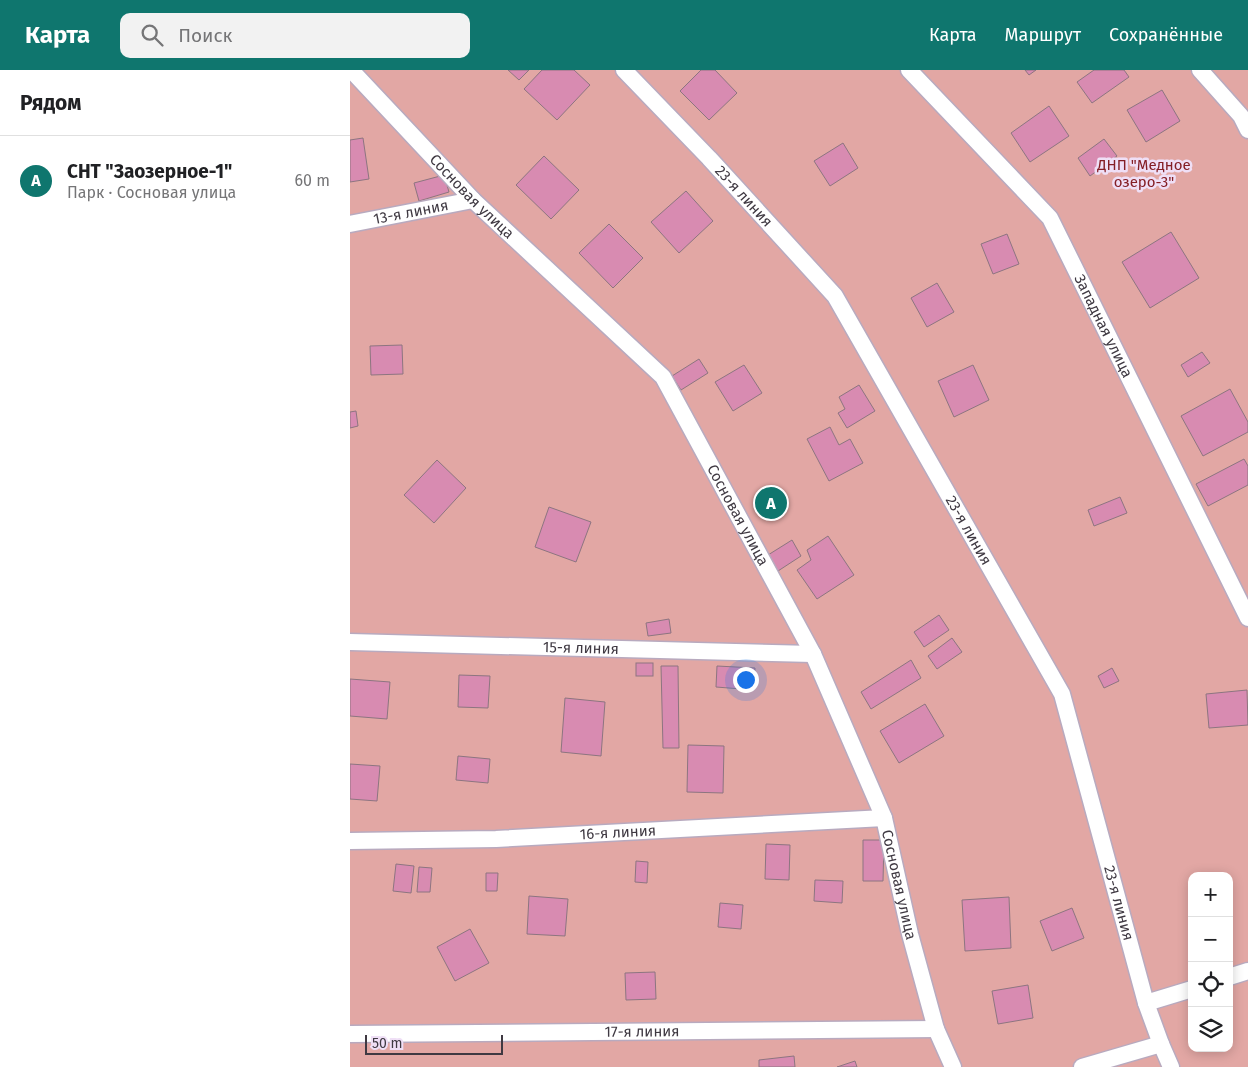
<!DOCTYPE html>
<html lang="ru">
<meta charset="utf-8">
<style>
:root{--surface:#fff;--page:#f2f2f2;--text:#202124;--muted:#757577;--line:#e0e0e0;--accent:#0f766e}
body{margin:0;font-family:"Fira Sans",sans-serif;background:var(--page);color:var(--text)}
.controls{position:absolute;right:15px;bottom:15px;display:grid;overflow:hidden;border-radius:10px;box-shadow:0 2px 12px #0003}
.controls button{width:45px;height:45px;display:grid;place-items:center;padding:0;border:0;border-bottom:1px solid var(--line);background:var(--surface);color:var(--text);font:25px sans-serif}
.scale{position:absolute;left:15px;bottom:12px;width:138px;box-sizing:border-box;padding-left:5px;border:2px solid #3f3942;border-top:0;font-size:14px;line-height:18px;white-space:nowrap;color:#3f3942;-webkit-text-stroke:4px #efdff6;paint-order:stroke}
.you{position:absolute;left:395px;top:609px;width:18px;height:18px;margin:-12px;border:4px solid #fff;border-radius:50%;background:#1a73e8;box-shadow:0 0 0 8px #1a73e833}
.badge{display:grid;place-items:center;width:32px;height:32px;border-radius:50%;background:var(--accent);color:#fff;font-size:16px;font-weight:700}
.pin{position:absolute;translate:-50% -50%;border:2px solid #fff;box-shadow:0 1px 5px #0006}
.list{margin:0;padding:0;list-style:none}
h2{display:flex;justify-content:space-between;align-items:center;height:65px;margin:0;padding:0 20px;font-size:21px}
h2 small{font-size:16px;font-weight:400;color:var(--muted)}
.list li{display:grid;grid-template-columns:32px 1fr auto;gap:15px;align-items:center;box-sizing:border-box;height:90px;padding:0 20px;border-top:1px solid var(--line)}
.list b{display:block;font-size:19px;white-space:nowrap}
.list p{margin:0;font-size:16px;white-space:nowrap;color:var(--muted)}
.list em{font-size:16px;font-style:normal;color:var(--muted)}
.icon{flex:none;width:28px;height:28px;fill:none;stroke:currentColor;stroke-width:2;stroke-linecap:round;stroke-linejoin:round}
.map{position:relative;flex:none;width:898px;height:997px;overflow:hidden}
header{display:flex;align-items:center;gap:30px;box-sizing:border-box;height:70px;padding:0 25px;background:var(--accent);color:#fff}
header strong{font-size:24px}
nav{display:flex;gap:28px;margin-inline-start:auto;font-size:18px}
.search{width:350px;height:45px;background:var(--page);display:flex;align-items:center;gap:12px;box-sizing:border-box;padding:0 18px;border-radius:10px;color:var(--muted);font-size:19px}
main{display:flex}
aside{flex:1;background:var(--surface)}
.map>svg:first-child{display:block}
</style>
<header>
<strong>Карта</strong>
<div class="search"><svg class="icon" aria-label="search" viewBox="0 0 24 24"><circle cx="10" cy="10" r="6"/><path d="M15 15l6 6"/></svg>Поиск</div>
<nav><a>Карта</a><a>Маршрут</a><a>Сохранённые</a></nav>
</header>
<main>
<aside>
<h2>Рядом<small></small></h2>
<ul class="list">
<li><span class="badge">A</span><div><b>СНТ &quot;Заозерное-1&quot;</b><p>Парк · Сосновая улица</p></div><em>60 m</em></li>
</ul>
</aside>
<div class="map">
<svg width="898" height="997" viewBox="0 0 898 997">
<rect width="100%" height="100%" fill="#efdff6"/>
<!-- green -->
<path fill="#e2a7a4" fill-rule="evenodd" d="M0,0H898V997H0ZM842,806H879V978H842Z"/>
<!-- building -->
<g fill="#d88bb1" stroke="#8d7580">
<path d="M158,0H179L169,10Z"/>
<path d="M192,0H224L240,15L207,50L174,19Z"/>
<path d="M351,0H365L387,23L359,50L330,21Z"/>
<path d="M675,0H686L679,5Z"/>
<path d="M744,0H774L779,7L742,33L727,12Z"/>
<path d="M812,20L830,51L796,72L777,40Z"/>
<path d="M699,36L719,66L680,92L661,63Z"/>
<path d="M13,68L19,109L0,112V70Z"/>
<path d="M754,69L767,86L740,106L728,88Z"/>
<path d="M493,73L508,98L480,116L464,91Z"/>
<path d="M194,86L229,120L201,149L166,115Z"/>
<path d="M94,105L99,122L69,131L64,113Z"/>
<path d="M336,121L363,151L329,183L301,152Z"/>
<path d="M259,154L293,188L263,218L229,183Z"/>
<path d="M821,162L849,208L800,238L772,192Z"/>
<path d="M657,164L669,194L643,204L631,174Z"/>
<path d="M587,213L604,242L577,257L561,228Z"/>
<path d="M52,275L53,304L21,305L20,276Z"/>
<path d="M852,282L860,293L838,307L831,295Z"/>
<path d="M349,289L358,303L331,320L322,306Z"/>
<path d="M394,295L412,323L383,341L365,312Z"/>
<path d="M623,295L639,330L604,347L588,311Z"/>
<path d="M509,315L525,341L497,358L488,343L495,339L489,327Z"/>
<path d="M880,319L898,352V362L853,386L831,346Z"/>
<path d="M6,341L8,356L0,358V342Z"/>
<path d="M480,357L489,375L500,369L513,393L479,411L457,369Z"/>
<path d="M894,389L898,396V415L858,436L846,414Z"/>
<path d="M87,390L116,418L84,453L54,425Z"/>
<path d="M770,427L777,443L744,456L738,440Z"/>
<path d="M199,437L241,452L226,492L185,477Z"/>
<path d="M478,466L504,505L467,529L447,500L461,490L457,480Z"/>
<path d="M442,470L451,486L428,501L418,485Z"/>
<path d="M589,545L599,560L574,577L564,562Z"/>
<path d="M319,549L321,563L298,566L296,553Z"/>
<path d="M602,568L612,582L587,599L578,586Z"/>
<path d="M561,590L571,608L521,639L511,622Z"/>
<rect x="286" y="593" width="17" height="13"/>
<path d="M311,596H328L329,678H313Z"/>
<path d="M367,596L405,598L404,620L366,617Z"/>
<path d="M762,598L769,611L754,618L748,606Z"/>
<path d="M109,605L140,606L138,638L108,637Z"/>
<path d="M0,609L40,612L37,649L0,646Z"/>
<path d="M897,620L898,655L859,658L856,624Z"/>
<path d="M215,628L255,632L251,686L211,682Z"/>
<path d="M575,634L594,666L549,693L530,661Z"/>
<path d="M338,675L374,676L373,723L337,722Z"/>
<path d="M108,686L140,689L138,713L106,710Z"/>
<path d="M0,694L30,696L27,731L0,729Z"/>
<path d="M513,770H534L533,811H513Z"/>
<path d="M416,774L440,775L439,810L415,809Z"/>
<path d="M286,791L298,792L297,813L285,812Z"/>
<path d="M46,794L64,796L61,823L43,821Z"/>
<path d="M69,797L82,798L80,822H67Z"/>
<path d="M136,803H148L147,821H136Z"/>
<path d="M465,810L493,811L492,833L464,831Z"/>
<path d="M179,826L218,829L215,866L177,864Z"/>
<path d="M659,827L661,878L615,881L612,830Z"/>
<path d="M370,833L393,835L391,859L368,857Z"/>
<path d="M722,838L734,868L702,881L690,851Z"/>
<path d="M120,859L139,893L105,911L87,877Z"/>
<path d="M305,902L306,929L276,930L275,903Z"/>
<path d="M678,915L683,948L648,954L642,921Z"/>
<path d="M444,986L445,997H409V990Z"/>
<path d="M505,991L507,997H487Z"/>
</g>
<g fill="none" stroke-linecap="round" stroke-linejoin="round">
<defs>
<g id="minor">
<path id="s1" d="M1,0L123,130L313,307L463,584L534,748L560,864L586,959L603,997"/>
<path id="s2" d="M274,0L359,88L485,226L712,624L796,933L811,974L821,997"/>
<path id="s3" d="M559,0L700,148L898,548"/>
<path d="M850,0L891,46L898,60"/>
<path id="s4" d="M0,154L123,130"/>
<path id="s5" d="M0,572L463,584"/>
<path id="s6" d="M0,771L146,769L534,748"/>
<path d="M879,907L898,901"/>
<path d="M796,933L842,919"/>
<path id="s7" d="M0,964L586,959"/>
<path d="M732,997L811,974"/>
</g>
</defs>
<!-- minor casing -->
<use href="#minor" stroke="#b8aabf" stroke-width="19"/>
<!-- minor -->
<use href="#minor" stroke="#fff" stroke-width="16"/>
</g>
<g text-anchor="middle" stroke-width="5" stroke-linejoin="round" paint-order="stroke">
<!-- park labels -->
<g font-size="15" fill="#841e25" stroke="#efdff6">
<text x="794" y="100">ДНП "Медное<tspan x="794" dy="17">озеро-3"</tspan></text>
</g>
<!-- street labels -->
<g font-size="15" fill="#3f3942" stroke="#efdff6">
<text dy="5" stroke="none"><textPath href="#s2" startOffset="174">23-я линия</textPath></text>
<text dy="5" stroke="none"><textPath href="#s1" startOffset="175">Сосновая улица</textPath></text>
<text dy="5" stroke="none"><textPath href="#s4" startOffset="62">13-я линия</textPath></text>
<text dy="5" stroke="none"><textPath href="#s3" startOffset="325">Западная улица</textPath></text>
<text dy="5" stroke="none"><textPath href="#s1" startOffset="595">Сосновая улица</textPath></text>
<text dy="5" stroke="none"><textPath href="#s2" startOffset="579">23-я линия</textPath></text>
<text dy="5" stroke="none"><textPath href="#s5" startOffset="231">15-я линия</textPath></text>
<text dy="5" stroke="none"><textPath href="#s6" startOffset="268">16-я линия</textPath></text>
<text dy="5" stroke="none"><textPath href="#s1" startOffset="1000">Сосновая улица</textPath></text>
<text dy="5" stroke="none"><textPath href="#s2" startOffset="984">23-я линия</textPath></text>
<text dy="5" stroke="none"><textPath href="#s7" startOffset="292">17-я линия</textPath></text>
</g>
</g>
</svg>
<div class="controls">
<button>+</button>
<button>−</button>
<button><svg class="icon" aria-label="locate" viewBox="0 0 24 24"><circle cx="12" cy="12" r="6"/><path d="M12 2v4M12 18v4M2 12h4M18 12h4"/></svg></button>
<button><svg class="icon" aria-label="layers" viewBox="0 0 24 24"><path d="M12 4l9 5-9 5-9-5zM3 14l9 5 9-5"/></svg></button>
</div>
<div class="scale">50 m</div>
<div class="you"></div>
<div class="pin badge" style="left:421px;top:433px">A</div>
</div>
</main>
